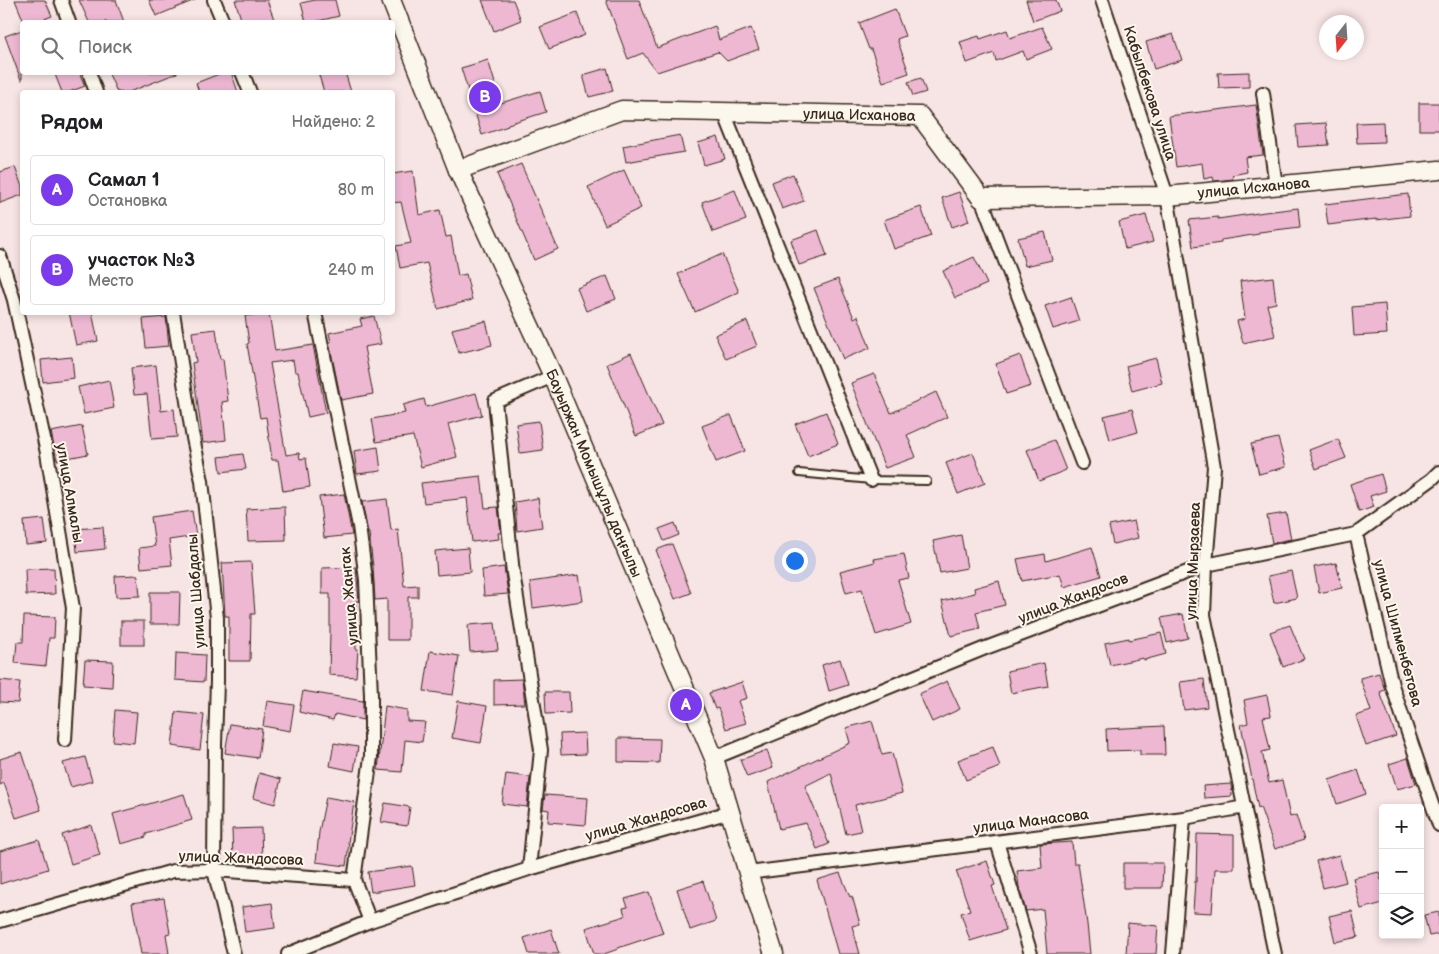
<!DOCTYPE html>
<html lang="ru">
<meta charset="utf-8">
<style>
:root{--surface:#fff;--page:#f2f2f2;--text:#202124;--muted:#757577;--line:#e0e0e0;--accent:#7c3aed}
body{margin:0;font-family:"Balsamiq Sans",sans-serif;background:var(--page);color:var(--text)}
.controls{position:absolute;right:15px;bottom:15px;display:grid;overflow:hidden;border-radius:5px;box-shadow:0 2px 8px #0003}
.controls button{width:45px;height:45px;display:grid;place-items:center;padding:0;border:0;border-bottom:1px solid var(--line);background:var(--surface);color:var(--text);font:25px sans-serif}
.compass{position:absolute;left:1319px;top:15px;width:45px;height:45px;border-radius:50%;background:var(--surface);box-shadow:0 2px 8px #0003;rotate:197deg}
.you{position:absolute;left:794px;top:560px;width:18px;height:18px;margin:-12px;border:4px solid #fff;border-radius:50%;background:#1a73e8;box-shadow:0 0 0 8px #1a73e833}
.badge{display:grid;place-items:center;width:32px;height:32px;border-radius:50%;background:var(--accent);color:#fff;font-size:16px;font-weight:700}
.pin{position:absolute;translate:-50% -50%;border:2px solid #fff;box-shadow:0 1px 5px #0006}
.list{margin:0;padding:0;list-style:none}
h2{display:flex;justify-content:space-between;align-items:center;height:65px;margin:0;padding:0 20px;font-size:21px}
h2 small{font-size:16px;font-weight:400;color:var(--muted)}
.list li{display:grid;grid-template-columns:32px 1fr auto;gap:15px;align-items:center;box-sizing:border-box;height:70px;margin:0 10px 10px;padding:0 10px;border:1px solid var(--line);border-radius:5px}
.list b{display:block;font-size:19px;white-space:nowrap}
.list p{margin:0;font-size:16px;white-space:nowrap;color:var(--muted)}
.list em{font-size:16px;font-style:normal;color:var(--muted)}
.icon{flex:none;width:28px;height:28px;fill:none;stroke:currentColor;stroke-width:2;stroke-linecap:round;stroke-linejoin:round}
.map{position:relative;flex:none;width:1439px;height:954px;overflow:hidden}
.search{position:absolute;background:var(--surface);box-shadow:0 2px 8px #0003;left:20px;top:20px;width:375px;height:55px;display:flex;align-items:center;gap:12px;box-sizing:border-box;padding:0 18px;border-radius:5px;color:var(--muted);font-size:19px}
.panel{position:absolute;background:var(--surface);box-shadow:0 2px 8px #0003;left:20px;top:90px;width:375px;height:225px;border-radius:5px}
.map>svg:first-child{display:block}
</style>
<div class="map">
<svg width="1439" height="954" viewBox="0 0 1439 954">
<rect width="100%" height="100%" fill="#f7e4e4"/>
<filter id="ink" filterUnits="userSpaceOnUse"><feTurbulence type="fractalNoise" baseFrequency=".02" numOctaves="2"/><feDisplacementMap in="SourceGraphic" scale="10" xChannelSelector="R" yChannelSelector="G"/><feConvolveMatrix kernelMatrix="1 2 1 2 8 2 1 2 1" color-interpolation-filters="sRGB"/></filter>
<g filter="url(#ink)">
<!-- building -->
<g fill="#eeb8d3" stroke="#3b2a1e">
<path d="M15,0H45L52,16L36,22H24Z"/>
<path d="M79,0H116L124,22H89Z"/>
<path d="M149,0H195L156,16Z"/>
<path d="M235,0H267L275,22H242Z"/>
<path d="M315,0H335L339,16L314,22H306L301,3Z"/>
<path d="M482,0H513L521,20L494,31Z"/>
<path d="M606,0H639L657,48L715,26L719,40L751,28L759,49L727,61L718,52L657,72L643,53L628,59Z"/>
<path d="M1026,0H1056L1060,11L1033,21Z"/>
<path d="M895,9L905,36L897,39L909,73L883,82L871,49H869L859,23Z"/>
<path d="M577,13L585,35L549,49L540,27Z"/>
<path d="M1042,27L1052,49L1026,59L1023,51L996,61L994,53L967,63L960,42L979,36L980,39L1007,30L1010,38Z"/>
<path d="M22,30V80H21L5,36Z"/>
<path d="M1173,34L1182,60L1154,69L1146,42Z"/>
<path d="M488,60L501,103L540,91L546,112L508,124V126L482,135L461,68Z"/>
<path d="M607,68L613,91L589,97L583,75Z"/>
<path d="M54,72H79L85,86L69,92H62Z"/>
<path d="M108,72H177V73L129,92H117Z"/>
<path d="M224,72H231L238,92H199L196,83Z"/>
<path d="M318,72H345L351,92H324Z"/>
<path d="M1249,72V87L1219,88L1218,73Z"/>
<path d="M921,78L926,92L913,96L908,82Z"/>
<rect x="1419" y="103" width="20" height="27"/>
<path d="M1256,105L1263,155L1245,157L1247,172L1232,175L1233,179L1214,181L1213,177L1204,179L1202,163L1176,167L1169,116Z"/>
<path d="M1383,122L1384,142L1357,143L1356,123Z"/>
<path d="M1326,123L1329,145L1298,147L1296,125Z"/>
<path d="M680,135L684,152L626,162L623,146Z"/>
<path d="M718,137L725,159L704,165L698,143Z"/>
<path d="M521,164L558,249L534,260L497,174Z"/>
<path d="M15,167L22,187V195L0,203V172Z"/>
<path d="M624,170L641,208L605,225L588,187Z"/>
<path d="M413,171L419,215L440,210L446,237L451,236L458,276L466,274L472,300L438,309L427,263L400,268L396,246L411,243L401,202L392,203V174Z"/>
<path d="M793,174L804,201L782,209L772,182Z"/>
<path d="M735,190L746,220L713,232L702,202Z"/>
<path d="M959,192L969,221L952,227L942,198Z"/>
<path d="M1408,194L1410,216L1376,220V219L1328,225L1325,204Z"/>
<path d="M921,207L931,236L894,249L884,220Z"/>
<path d="M1298,208L1300,227L1259,232V234L1221,240V243L1193,247L1189,220L1218,217V219L1265,212Z"/>
<path d="M1146,215L1153,242L1125,249L1119,222Z"/>
<path d="M818,230L827,256L799,265L791,240Z"/>
<path d="M1045,232L1052,260L1025,266L1018,238Z"/>
<path d="M722,254L739,292L695,312L678,274Z"/>
<path d="M974,257L987,284L955,298L943,271Z"/>
<path d="M607,276L616,299L586,311L577,288Z"/>
<path d="M1273,277L1276,303L1267,305L1275,336L1243,343L1237,321L1245,319L1240,281Z"/>
<path d="M838,279L854,318L858,316L870,348L843,359L814,288Z"/>
<path d="M1071,297L1079,321L1053,329L1045,306Z"/>
<path d="M1385,304L1387,334L1354,336L1352,307Z"/>
<path d="M69,312H92L98,341L76,345Z"/>
<path d="M269,313L275,351L313,345L326,413L308,417L298,372H295L293,360L270,363L286,455L299,453L300,459L306,458L310,487L283,491L278,460H272L266,417L260,418L247,344L249,343L245,316Z"/>
<path d="M374,316L381,344L364,347L373,394L341,400L329,342H331L329,333L362,326L360,319Z"/>
<path d="M166,317L169,346L146,348L143,319Z"/>
<path d="M486,321L492,345L459,353L452,329Z"/>
<path d="M747,321L757,346L726,359L715,335Z"/>
<path d="M216,329L220,359H223L228,401L222,402L226,440L203,443L192,363L196,362L192,332Z"/>
<path d="M631,353L662,425L636,436L607,364Z"/>
<path d="M1020,355L1031,386L1006,394L996,364Z"/>
<path d="M72,357L74,378L43,382L41,360Z"/>
<path d="M1156,358L1162,383L1132,391L1126,366Z"/>
<path d="M156,365L161,411L174,409L177,437L152,439L147,394L134,395L131,368Z"/>
<path d="M874,374L891,413L936,392L947,417L907,435L916,457L885,468L851,383Z"/>
<path d="M109,380L114,408L84,414L78,387Z"/>
<path d="M476,393L482,415L448,424L457,457L421,467L413,436L376,442L372,419L405,413L403,405L424,399L426,407Z"/>
<path d="M1132,409L1138,432L1110,440L1104,416Z"/>
<path d="M826,412L838,444L808,456L795,424Z"/>
<path d="M731,415L745,451L716,462L702,426Z"/>
<path d="M539,421L543,450L520,453L516,424Z"/>
<path d="M82,426L88,454L57,460L51,432Z"/>
<path d="M1278,438L1286,467L1259,474L1251,444Z"/>
<path d="M1338,439L1346,458L1316,469L1309,450Z"/>
<path d="M1054,440L1066,470L1039,481L1027,450Z"/>
<path d="M378,447L381,471L357,474L354,451Z"/>
<path d="M973,453L985,483L958,494L946,463Z"/>
<path d="M243,454L246,469L221,472L219,457Z"/>
<path d="M1381,474L1386,491L1370,496L1374,507L1359,512L1350,484Z"/>
<path d="M481,476L485,508L498,507L501,533H498L499,539L472,542L467,498L424,503L421,483Z"/>
<path d="M344,494L352,535L324,538L319,497Z"/>
<path d="M538,498L542,527L517,531L515,502Z"/>
<path d="M387,499L391,530L398,529L404,586L418,585V597H408V640H387V599L375,600L373,567L369,533H368L362,502Z"/>
<path d="M285,507L286,540L248,541L246,509Z"/>
<path d="M192,511L196,536L169,540L172,565L141,568L139,548L155,546L151,517Z"/>
<path d="M1286,513L1291,539L1272,543L1267,516Z"/>
<path d="M44,519L47,543L26,545L24,521Z"/>
<path d="M1134,521L1138,538L1113,544L1109,526Z"/>
<path d="M675,523L679,535L664,541L659,529Z"/>
<path d="M103,527L105,549L77,552L75,529Z"/>
<path d="M961,535L967,568L940,573L933,541Z"/>
<path d="M672,544L691,593L675,599L656,550Z"/>
<path d="M1092,547L1101,576L1064,587L1060,574L1022,581L1017,559L1045,554L1046,561Z"/>
<path d="M468,548L470,572L437,575L435,551Z"/>
<path d="M904,554L909,578L898,580L911,624L876,635L862,589L846,593L840,571L875,562L874,559Z"/>
<path d="M251,562L255,614H251L250,661H229V616H225L222,563Z"/>
<path d="M1336,563L1342,588L1319,593L1314,567Z"/>
<path d="M356,567L359,601H356V649H358L356,677L329,675L330,632V594H322V568Z"/>
<path d="M504,567L508,594L484,596L482,570Z"/>
<path d="M54,568L55,594L26,595L25,569Z"/>
<path d="M1291,571L1297,598L1274,603L1268,576Z"/>
<path d="M138,575L140,596L116,597L115,576Z"/>
<path d="M579,575L583,601L533,608L530,582Z"/>
<path d="M999,581L1005,605L976,612L980,629L951,636L942,601L975,593L974,588Z"/>
<path d="M150,592H180L179,624H150Z"/>
<path d="M1183,614L1188,638L1167,643L1161,618Z"/>
<path d="M24,616L55,617L54,638H49L46,666L15,663L17,642H23Z"/>
<rect x="121" y="621" width="23" height="24"/>
<path d="M495,623L498,650L470,652L468,625Z"/>
<path d="M1290,625L1304,659L1283,667L1270,632Z"/>
<path d="M1161,633L1166,654L1144,660L1143,658L1110,665L1105,643L1129,638V640Z"/>
<path d="M430,651L459,656L453,695L424,691Z"/>
<path d="M176,653L205,655L204,682L175,680Z"/>
<path d="M840,659L848,685L829,691L822,665Z"/>
<path d="M85,660L113,661L112,687L83,685Z"/>
<path d="M1044,663L1048,686L1011,693L1007,671Z"/>
<path d="M1379,673L1385,690L1380,692L1396,736L1366,746L1356,716L1371,711L1360,678Z"/>
<path d="M522,679L525,704L494,705V680Z"/>
<path d="M1204,679L1207,707L1184,710L1180,682Z"/>
<path d="M0,680L20,682L18,703L0,702Z"/>
<path d="M947,681L960,709L932,722L919,694Z"/>
<path d="M742,682L747,698L738,701L746,723L726,729L718,708L715,709L709,693Z"/>
<path d="M303,691L363,701V720L335,714L333,720L299,712Z"/>
<path d="M545,692H569L570,713L546,714Z"/>
<path d="M1267,695L1271,716L1263,717L1270,750L1262,752L1269,783L1282,780L1290,817L1296,815L1304,840L1275,849L1260,807L1258,808L1241,725L1248,723L1244,700Z"/>
<path d="M267,701L294,705L290,731L263,726Z"/>
<path d="M458,701L487,706L481,743L452,738Z"/>
<path d="M385,706L407,710V721L425,722L422,742L405,740L402,772L378,770Z"/>
<path d="M115,710L137,712L134,743L113,741Z"/>
<path d="M176,712L204,715L200,750L172,746Z"/>
<path d="M872,721L882,755L892,753L902,793L855,805L861,831L846,834L831,773L805,786L829,844L817,849L806,823L779,829L768,782L850,743L846,728Z"/>
<path d="M230,724L262,729L258,758L225,753Z"/>
<path d="M1164,726L1165,755H1140V750L1107,751L1106,729Z"/>
<path d="M585,733L586,754L561,755L560,734Z"/>
<path d="M618,738L660,739L659,763L618,762Z"/>
<path d="M334,743L358,747L354,771L330,766Z"/>
<path d="M993,747L1000,767L966,780L958,760Z"/>
<path d="M767,750L773,768L747,777L740,760Z"/>
<path d="M22,752L41,810L16,818L4,783L0,785V759Z"/>
<path d="M85,757L92,781L71,787L63,763Z"/>
<path d="M1408,758L1416,784L1397,789L1389,764Z"/>
<path d="M1358,770L1366,794L1337,804L1329,780Z"/>
<path d="M259,773L281,779L275,804L253,798Z"/>
<path d="M506,774L530,777L527,807L502,804Z"/>
<path d="M1231,784L1232,796L1204,798L1203,786Z"/>
<path d="M184,794L192,820L146,834V837L121,844L113,814Z"/>
<path d="M545,795L588,798L586,825L548,822L549,810L543,809Z"/>
<path d="M326,797L354,802L348,843H349L346,866L316,862L319,832Z"/>
<path d="M385,803L410,807L407,826L381,822Z"/>
<path d="M91,825L100,855L71,864L62,835Z"/>
<path d="M261,828L262,860L233,861L232,829Z"/>
<path d="M1197,834L1234,835V869H1215L1212,913L1193,912L1195,881L1196,882Z"/>
<path d="M39,840L48,869L0,884V851Z"/>
<path d="M1072,842L1074,863H1078L1087,924L1090,954H1047L1043,909L1026,911L1019,887L1017,871L1042,868L1040,844Z"/>
<path d="M1339,855L1346,882L1323,888L1316,861Z"/>
<path d="M987,861L995,885L992,886L1006,930L970,941L961,913L970,910L956,871Z"/>
<path d="M1123,863H1163L1162,888H1123Z"/>
<path d="M412,866L415,885L371,892L368,872Z"/>
<path d="M1379,872L1381,880L1383,879V903L1361,909L1353,878Z"/>
<path d="M840,873L850,897L852,896L860,924L852,926L860,954H838L817,880Z"/>
<path d="M703,881L716,921L690,930L677,889Z"/>
<path d="M649,892L663,933L618,948V949L604,954H594L586,928L625,916L623,908L628,907L625,899Z"/>
<path d="M164,898L170,933L166,934L169,954H141L132,903Z"/>
<path d="M272,903L275,928L245,932L242,907Z"/>
<path d="M1352,911L1358,937L1335,942L1329,916Z"/>
<path d="M1439,912V934L1429,936L1424,915Z"/>
<path d="M1128,923L1158,926L1156,954H1126Z"/>
<path d="M551,929L559,954H529L524,938Z"/>
</g>
<g fill="none" stroke-linecap="round" stroke-linejoin="round">
<defs>
<path id="service" d="M799,473L871,480L927,481"/>
<g id="minor">
<path d="M61,0L69,22"/>
<path d="M214,0L223,22"/>
<path d="M1102,0L1167,196L1214,467L1206,565L1204,615L1275,954"/>
<path d="M89,72L96,92"/>
<path d="M242,72L250,92"/>
<path d="M1263,93L1276,186"/>
<path d="M724,112L871,480"/>
<path d="M981,198L1082,463"/>
<path d="M0,256L14,300L47,453L73,608L65,740"/>
<path d="M173,312L192,433L202,481L217,618V681L215,744L214,870L234,954"/>
<path d="M315,312L359,526L366,580L371,695V757L354,880"/>
<path d="M1356,534L1392,685L1439,825"/>
<path d="M714,758L983,649L1206,565L1356,534L1432,479L1439,472"/>
<path d="M1184,818L1245,807"/>
<path d="M997,842L1031,954"/>
<path d="M529,869L541,750L513,573L495,401L553,376"/>
<path d="M748,873L1184,818L1173,954"/>
<path d="M0,921L173,871L214,870L354,880L370,921"/>
<path d="M288,954L370,921L529,869L730,812"/>
</g>
<g id="secondary">
<path id="s1" d="M391,0L458,170L553,376L714,758L748,873L774,954"/>
<path id="s2" d="M458,170L622,110L920,116L981,198L1167,196L1439,170"/>
</g>
</defs>
<!-- service casing -->
<use href="#service" stroke="#3b2a1e" stroke-width="10"/>
<!-- minor casing -->
<use href="#minor" stroke="#3b2a1e" stroke-width="16"/>
<!-- secondary casing -->
<use href="#secondary" stroke="#3b2a1e" stroke-width="21"/>
<!-- service -->
<use href="#service" stroke="#fbf7ec" stroke-width="6"/>
<!-- minor -->
<use href="#minor" stroke="#fbf7ec" stroke-width="12"/>
<!-- secondary -->
<use href="#secondary" stroke="#fbf7ec" stroke-width="18"/>
</g>
</g>
<g text-anchor="middle" stroke-width="4" stroke-linejoin="round" paint-order="stroke">
<!-- street labels -->
<g font-size="15" fill="#3b2a1e" stroke="#fbf7ec">
<text transform="translate(1150 93) rotate(72)" y="5">Кабылбекова улица</text>
<text dy="5" stroke="none"><textPath href="#s2" startOffset="412">улица Исханова</textPath></text>
<text dy="5" stroke="none"><textPath href="#s2" startOffset="848">улица Исханова</textPath></text>
<text dy="5" stroke="none"><textPath href="#s1" startOffset="515">Бауыржан Момышұлы даңғылы</textPath></text>
<text transform="translate(70 493) rotate(80)" y="5">улица Алмалы</text>
<text transform="translate(1193 561) rotate(-88)" y="5">улица Мырзаева</text>
<text transform="translate(196 591) rotate(-94)" y="5">улица Шабдалы</text>
<text transform="translate(349 596) rotate(-95)" y="5">улица Жангак</text>
<text transform="translate(1073 598) rotate(-21)" y="5">улица Жандосов</text>
<text transform="translate(1398 633) rotate(75)" y="5">улица Шилменбетова</text>
<text transform="translate(646 819) rotate(-16)" y="5">улица Жандосова</text>
<text transform="translate(1031 821) rotate(-7)" y="5">улица Манасова</text>
<text transform="translate(241 858) rotate(2)" y="5">улица Жандосова</text>
</g>
</g>
</svg>
<div class="controls">
<button>+</button>
<button>−</button>
<button><svg class="icon" aria-label="layers" viewBox="0 0 24 24"><path d="M12 4l9 5-9 5-9-5zM3 14l9 5 9-5"/></svg></button>
</div>
<svg class="compass" viewBox="-18 -18 36 36"><path d="M0-13l5 13h-10z" fill="#e53935"/><path d="M0 13l5-13h-10z" fill="#757577"/></svg>
<div class="you"></div>
<div class="pin badge" style="left:686px;top:705px">A</div>
<div class="pin badge" style="left:485px;top:97px">B</div>
<div class="search"><svg class="icon" aria-label="search" viewBox="0 0 24 24"><circle cx="10" cy="10" r="6"/><path d="M15 15l6 6"/></svg>Поиск</div>
<section class="panel">
<h2>Рядом<small>Найдено: 2</small></h2>
<ul class="list">
<li><span class="badge">A</span><div><b>Самал 1</b><p>Остановка</p></div><em>80 m</em></li>
<li><span class="badge">B</span><div><b>участок №3</b><p>Место</p></div><em>240 m</em></li>
</ul>
</section>
</div>
